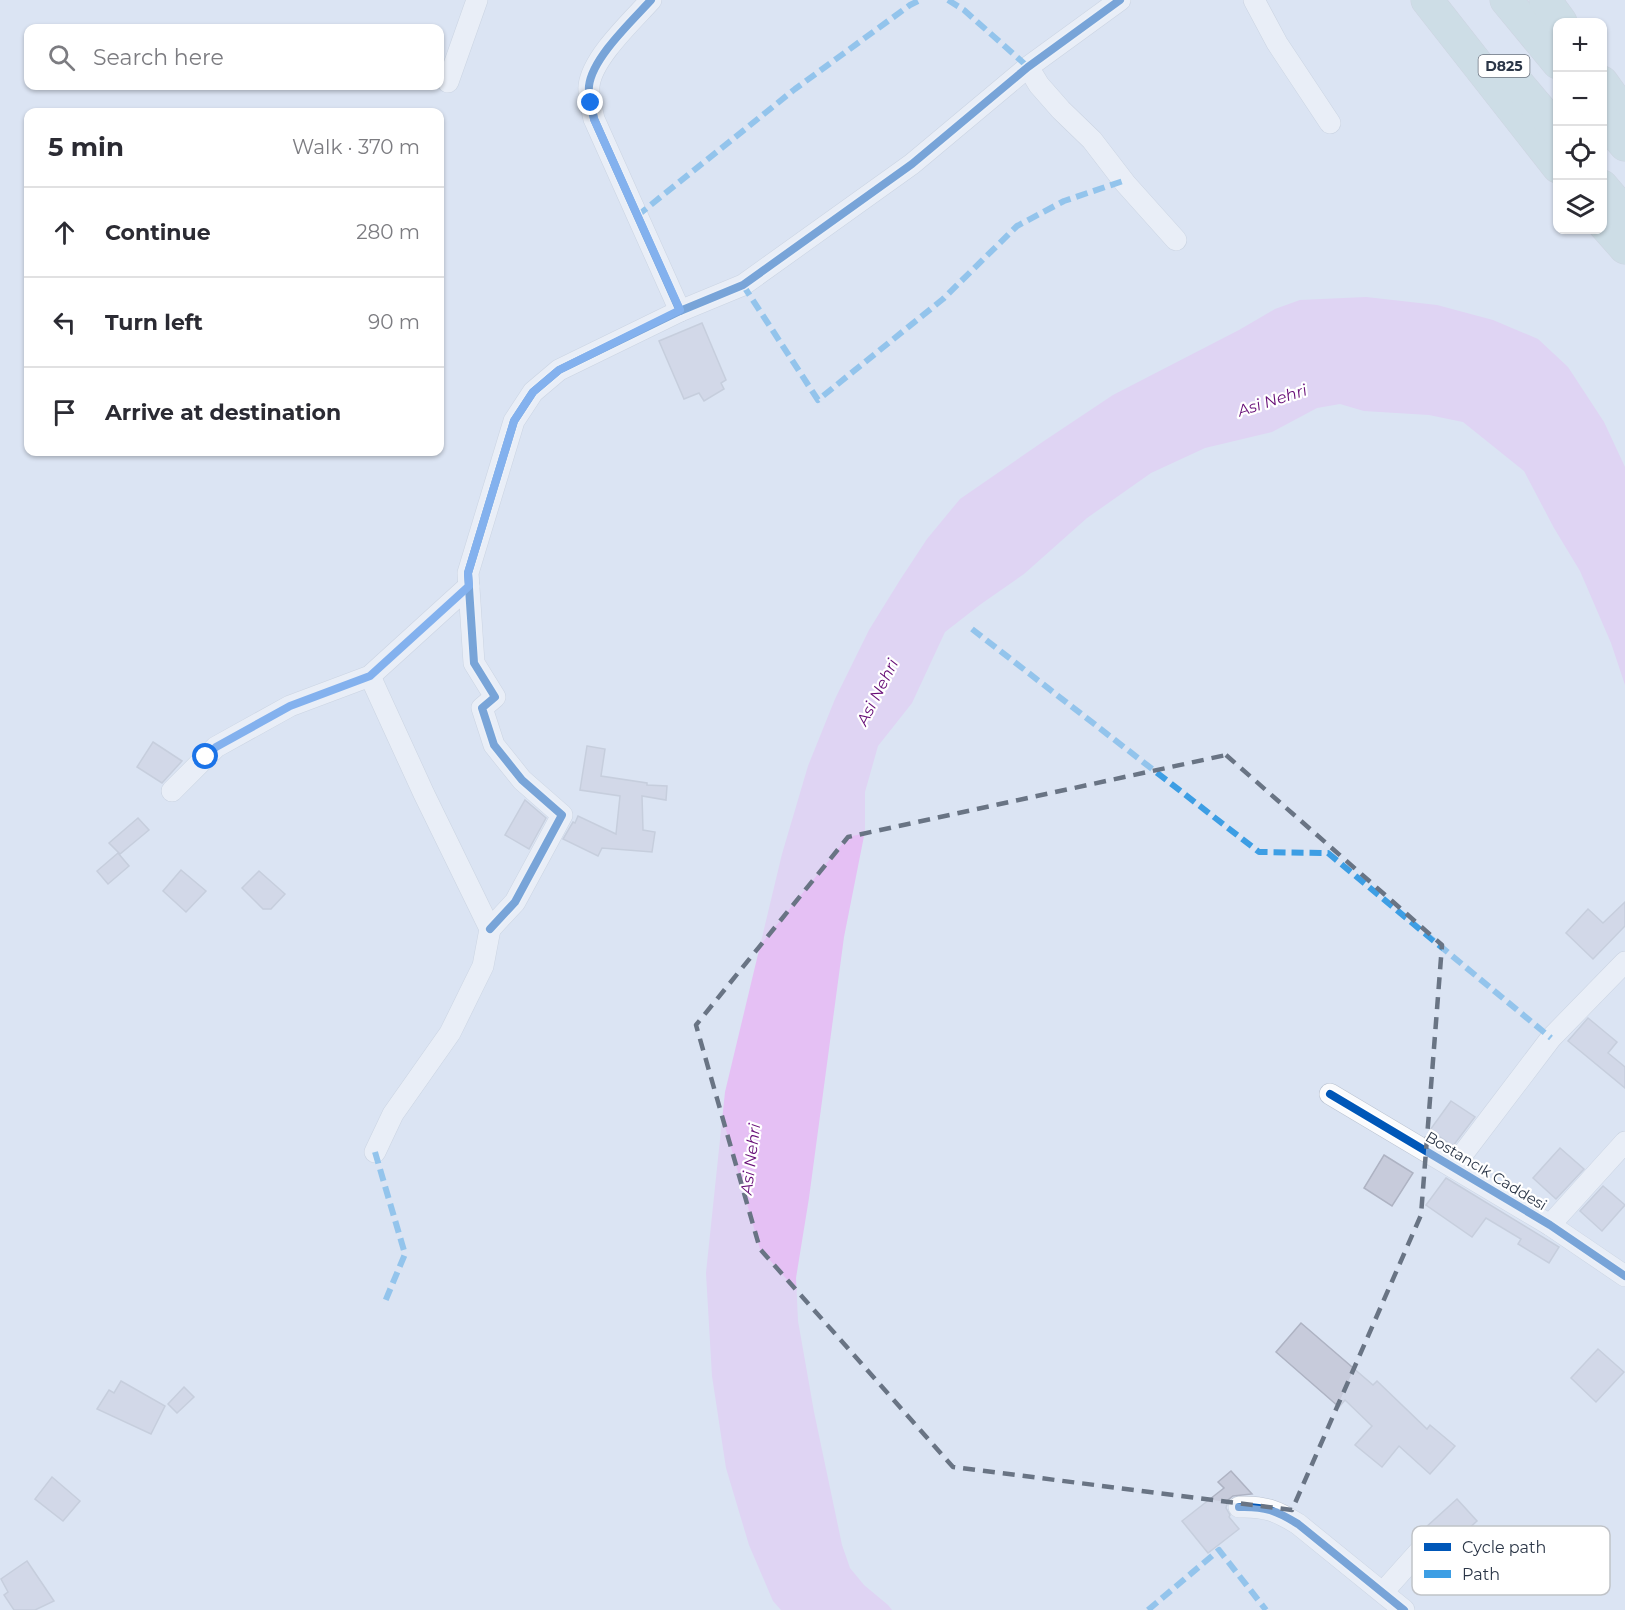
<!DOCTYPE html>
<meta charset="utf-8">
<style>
:root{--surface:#fff;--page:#f7f7f7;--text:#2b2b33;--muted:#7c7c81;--line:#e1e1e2}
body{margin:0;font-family:Montserrat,sans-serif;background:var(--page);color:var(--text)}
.controls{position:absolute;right:18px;top:18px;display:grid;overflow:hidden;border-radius:12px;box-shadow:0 2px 4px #0004}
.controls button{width:54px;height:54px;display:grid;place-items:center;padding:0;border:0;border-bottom:2px solid var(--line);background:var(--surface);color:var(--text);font:30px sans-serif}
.stop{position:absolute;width:18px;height:18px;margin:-14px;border:4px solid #1a73e8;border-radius:50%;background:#fff}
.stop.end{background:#1a73e8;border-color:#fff;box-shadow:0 2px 6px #0008}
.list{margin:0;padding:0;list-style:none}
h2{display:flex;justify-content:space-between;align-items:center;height:78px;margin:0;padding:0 24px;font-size:26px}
h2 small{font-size:20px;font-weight:400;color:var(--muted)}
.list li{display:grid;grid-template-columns:39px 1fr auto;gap:18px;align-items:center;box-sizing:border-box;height:90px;padding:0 24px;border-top:2px solid var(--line)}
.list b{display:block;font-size:22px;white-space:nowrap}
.list em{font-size:20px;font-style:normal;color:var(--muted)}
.icon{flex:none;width:33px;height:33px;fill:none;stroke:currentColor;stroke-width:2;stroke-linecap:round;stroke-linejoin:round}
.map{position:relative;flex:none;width:1625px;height:1610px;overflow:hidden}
.search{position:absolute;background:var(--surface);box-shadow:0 2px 4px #0004;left:24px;top:24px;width:420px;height:66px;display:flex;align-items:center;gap:15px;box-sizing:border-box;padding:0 21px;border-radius:12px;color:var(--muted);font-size:22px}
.panel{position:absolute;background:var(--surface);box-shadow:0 2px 4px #0004;left:24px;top:108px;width:420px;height:348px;border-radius:12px}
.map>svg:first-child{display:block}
</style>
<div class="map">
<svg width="1625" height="1610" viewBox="0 0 1625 1610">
<rect width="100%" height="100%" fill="#dbe4f3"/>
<!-- water -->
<path fill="#e5c0f4" d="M1366,297L1437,305L1493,320L1538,339L1568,367L1604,422L1625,467V685L1611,643L1580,571L1554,528L1524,471L1463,422L1429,415L1364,411L1340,404L1317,408L1272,432L1205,448L1151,473L1087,518L1024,574L981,604L945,632L912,703L878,746L865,792V831L844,937L809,1198L796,1278L798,1321L814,1412L842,1545L850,1568L864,1585L888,1605L892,1610H781L773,1601L749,1545L726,1468L712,1376L706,1273L725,1092L782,854L808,766L835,699L869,630L900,580L927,539L960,499L1044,441L1113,395L1239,330L1275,309L1300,300Z"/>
<!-- building -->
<g fill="#c7cbdb" stroke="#aeb3c3" stroke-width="1.5">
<path d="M702,323L726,380L721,383L724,389L704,401L699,393L684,399L659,341Z"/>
<path d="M153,742L182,761L162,783L137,767Z"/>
<path d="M587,746L605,749L601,776L647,783V785L667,786L666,800L642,796L643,830L655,832L652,852L602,848L598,856L563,839L573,822L575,823L578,816L616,834L620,796L580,790Z"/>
<path d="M525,800L546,818L529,849L505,835Z"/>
<path d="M138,818L149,830L120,854L109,843Z"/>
<path d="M118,853L129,866L108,884L97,871Z"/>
<path d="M181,870L206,891L186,912L163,891Z"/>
<path d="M259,871L285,894L271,909H263L242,888Z"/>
<path d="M1625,902V926L1593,959L1566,933L1588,909L1603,923Z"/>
<path d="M1588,1018L1617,1042L1608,1053L1625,1067V1088L1568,1041Z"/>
<path d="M1451,1101L1475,1117L1453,1146L1430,1130Z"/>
<path d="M1560,1148L1584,1169L1556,1199L1533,1178Z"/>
<path d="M1384,1155L1413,1173L1392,1206L1364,1188Z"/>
<path d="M1446,1178L1559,1247L1549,1263L1518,1244L1521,1239L1486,1218L1472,1237L1426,1205Z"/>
<path d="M1603,1186L1625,1205L1602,1231L1580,1211Z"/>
<path d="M1301,1323L1373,1385L1377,1381L1427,1429L1430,1425L1455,1446L1430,1474L1399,1446L1382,1467L1355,1445L1372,1426L1345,1400L1339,1407L1276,1352Z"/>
<path d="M1598,1349L1624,1372L1596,1402L1571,1378Z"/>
<path d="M121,1381L165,1406L151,1434L97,1409L109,1390L114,1393Z"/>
<path d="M184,1387L194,1397L177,1413L168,1404Z"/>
<path d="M1231,1471L1252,1494L1233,1496L1228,1500L1226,1508L1230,1515L1229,1517L1239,1529L1208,1553L1182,1521L1224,1488L1218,1482Z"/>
<path d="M52,1477L80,1501L63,1521L35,1499Z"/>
<path d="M1457,1499L1477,1521L1444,1551L1438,1545V1539L1435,1535L1426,1532L1424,1529Z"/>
<path d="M27,1561L54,1601L35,1610H14L4,1595L8,1592L1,1579Z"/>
</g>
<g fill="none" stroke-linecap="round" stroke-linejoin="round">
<defs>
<g id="minor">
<path d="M1254,0L1277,43L1330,123"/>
<path d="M1028,67L1039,85L1061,110L1092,140L1125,183L1176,240"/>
<path d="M448,82L477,0"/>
<path d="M680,311L743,285L912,164L1028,67L1120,0"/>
<path d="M370,676L424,794L490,929L483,966L450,1033L393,1114L375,1152"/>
<path d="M172,791L216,747L290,706L370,676L469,586"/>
<path d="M490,929L515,902L562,815L522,780L494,745L482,708L495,697L474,663L468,573L514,421L533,392L559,370L680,311L594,119C592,109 588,96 589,86C592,58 632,21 651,0"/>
<path d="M1330,1094L1550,1225L1625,1276"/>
<path d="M1453,1167L1551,1038L1625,962"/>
<path d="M1550,1225L1625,1142"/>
<path d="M1239,1507C1265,1506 1277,1511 1298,1524L1404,1610"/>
<path d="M1383,1592L1426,1544"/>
</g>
<g id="highway">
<path d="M1427,0L1558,167"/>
<path d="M1506,0L1558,63"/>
<path d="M1545,0L1561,22"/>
<path d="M1509,73L1558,131"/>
<path d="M1602,82L1625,114"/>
<path d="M1602,118L1625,145"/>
<path d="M1602,186L1625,213"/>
<path d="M1602,222L1625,248"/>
</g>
</defs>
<!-- minor casing -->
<use href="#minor" stroke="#b8c1d0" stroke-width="22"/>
<!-- highway casing -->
<use href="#highway" stroke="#bcc2cc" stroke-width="33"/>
<!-- minor -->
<use href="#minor" stroke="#fafbfd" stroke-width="21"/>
<!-- highway -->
<use href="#highway" stroke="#bdd4d7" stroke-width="32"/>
<!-- quiet -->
<g stroke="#3d9ee4" stroke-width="6" stroke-dasharray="12 6" stroke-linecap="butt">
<path d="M948,0L964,10L1028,67"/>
<path d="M637,216L795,89L910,5L920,0"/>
<path d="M743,285L818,400L943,299L1017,226L1064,201L1123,181"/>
<path d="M972,629L1259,852L1328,853L1551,1038"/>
<path d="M375,1152L405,1254L384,1304"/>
<path d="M1148,1610L1219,1550L1266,1610"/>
</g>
<defs>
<g id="cycleway">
<path d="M680,311L743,285L912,164L1028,67L1120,0"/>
<path d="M490,929L515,902L562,815L522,780L494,745L482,708L495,697L474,663L468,573L514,421L533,392L559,370L680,311L594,119C592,109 588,96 589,86C592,58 632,21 651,0"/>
<path d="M1330,1094L1550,1225L1625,1276"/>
<path d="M1239,1507C1265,1506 1277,1511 1298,1524L1404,1610"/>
</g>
</defs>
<!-- cycleway casing -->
<use href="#cycleway" stroke="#fff" stroke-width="11"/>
<!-- cycleway -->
<use href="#cycleway" stroke="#0057b8" stroke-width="8"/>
</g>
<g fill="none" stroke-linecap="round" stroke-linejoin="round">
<!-- route -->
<path stroke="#1a73e8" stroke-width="8" d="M206,757L216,747L290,706L370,676L469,586L468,573L514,421L533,392L559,370L680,310L594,119L591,103"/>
</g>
<!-- marked area -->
<path d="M0 0H1625V1610H0ZM1226,755L1442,945L1421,1215L1292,1510L953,1467L760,1249L696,1025L848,837Z" fill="#dbe4f3" fill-opacity=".55" fill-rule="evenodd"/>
<path fill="none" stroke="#697484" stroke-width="4.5" stroke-dasharray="12 8" stroke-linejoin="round" d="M1226,755L1442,945L1421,1215L1292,1510L953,1467L760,1249L696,1025L848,837Z"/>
<g text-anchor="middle" stroke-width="4.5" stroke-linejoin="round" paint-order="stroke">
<!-- shield labels -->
<rect fill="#fff" stroke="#6b737f" stroke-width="1.5" x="1478.5" y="55" width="51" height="22" rx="4.5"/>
<g font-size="14" font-weight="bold" fill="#2c3748">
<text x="1504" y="71">D825</text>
</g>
<!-- street labels -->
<g font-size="15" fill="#2c3748" stroke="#fff">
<text transform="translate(1486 1171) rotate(31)" y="5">Bostancık Caddesi</text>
</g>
<!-- water labels -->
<g font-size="16" font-style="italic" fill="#660d76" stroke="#fff">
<text transform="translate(1272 400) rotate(-18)" y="6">Asi Nehri</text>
<text transform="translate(877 692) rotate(-63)" y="6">Asi Nehri</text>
<text transform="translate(750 1159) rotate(-83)" y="6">Asi Nehri</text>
</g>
</g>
<!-- legend -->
<rect x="1412" y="1526" width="198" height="69" rx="9" fill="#fff" stroke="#c0c3c8" stroke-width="1.5"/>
<rect x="1424" y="1543" width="27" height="8" fill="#0057b8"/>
<rect x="1424" y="1570" width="27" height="8" fill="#3d9ee4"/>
<g font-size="16" fill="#2c3748">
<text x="1462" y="1553">Cycle path</text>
<text x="1462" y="1580">Path</text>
</g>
</svg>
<div class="controls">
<button>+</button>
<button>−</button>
<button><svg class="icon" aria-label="locate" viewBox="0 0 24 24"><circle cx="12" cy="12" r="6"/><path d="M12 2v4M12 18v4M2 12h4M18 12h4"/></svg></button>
<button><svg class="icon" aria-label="layers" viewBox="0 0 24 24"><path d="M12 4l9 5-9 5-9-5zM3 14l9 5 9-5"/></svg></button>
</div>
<div class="stop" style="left:206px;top:757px"></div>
<div class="stop end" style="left:591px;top:103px"></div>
<div class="search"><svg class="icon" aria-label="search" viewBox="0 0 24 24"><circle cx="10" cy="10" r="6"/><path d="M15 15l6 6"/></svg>Search here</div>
<section class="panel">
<h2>5 min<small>Walk · 370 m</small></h2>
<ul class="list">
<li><svg class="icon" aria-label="ahead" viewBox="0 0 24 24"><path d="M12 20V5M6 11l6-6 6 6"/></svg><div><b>Continue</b></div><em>280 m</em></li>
<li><svg class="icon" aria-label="left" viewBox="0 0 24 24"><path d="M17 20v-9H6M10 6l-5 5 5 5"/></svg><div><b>Turn left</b></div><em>90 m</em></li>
<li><svg class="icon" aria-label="arrive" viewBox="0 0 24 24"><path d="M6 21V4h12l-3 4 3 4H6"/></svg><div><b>Arrive at destination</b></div></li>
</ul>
</section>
</div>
